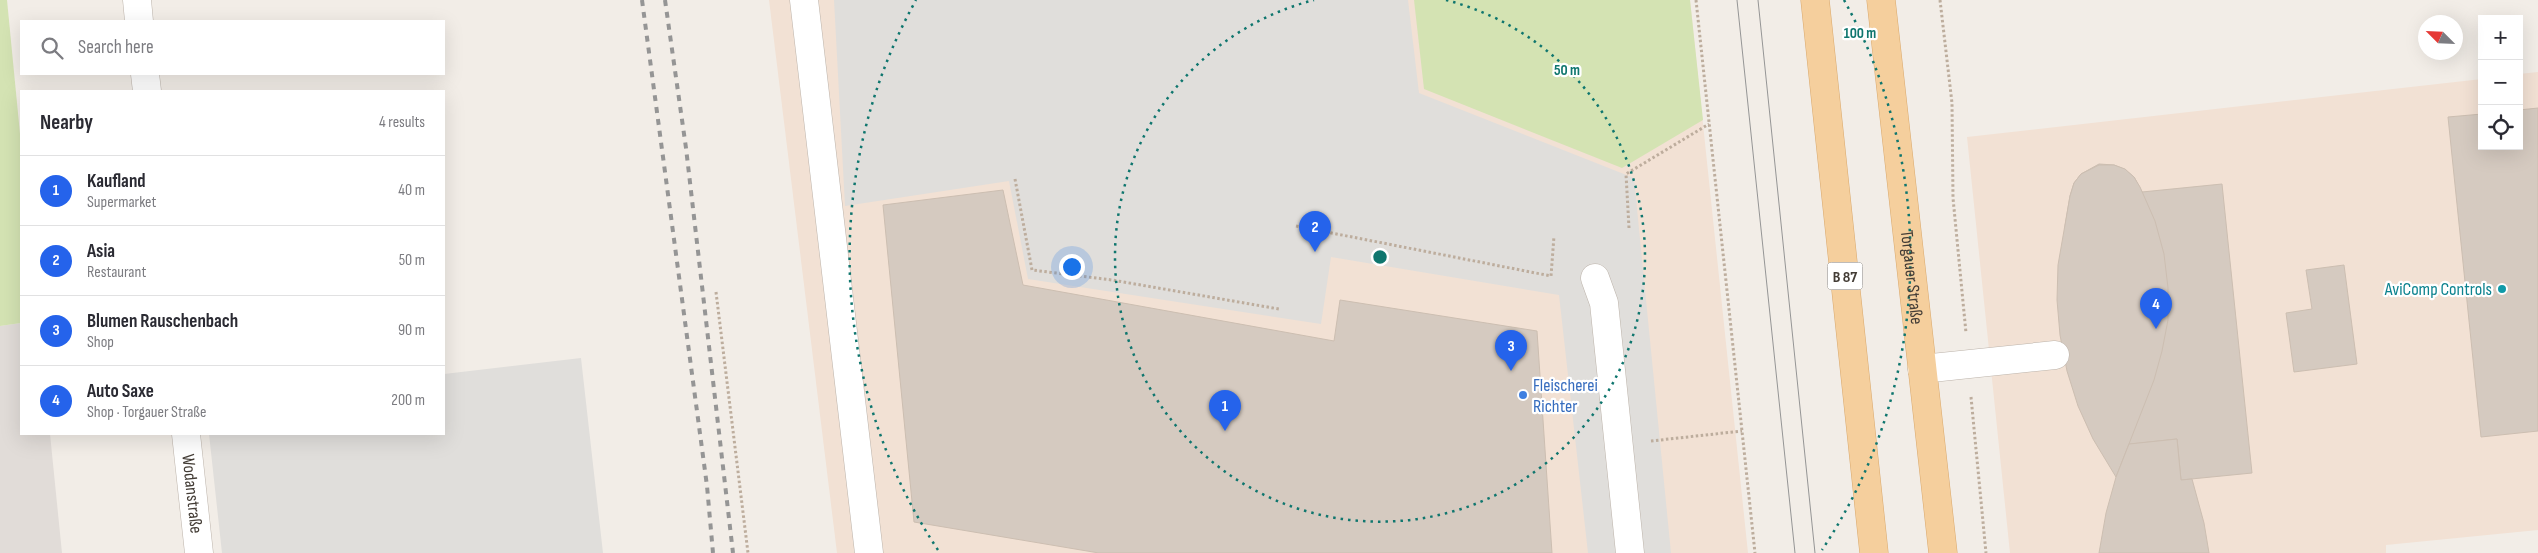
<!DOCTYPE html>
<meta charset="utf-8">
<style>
:root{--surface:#fff;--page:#f7f7f7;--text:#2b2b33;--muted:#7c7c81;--line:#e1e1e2;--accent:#2563eb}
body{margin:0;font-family:"Sofia Sans Condensed",sans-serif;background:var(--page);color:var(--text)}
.controls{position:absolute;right:15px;top:15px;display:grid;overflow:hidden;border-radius:0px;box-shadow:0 5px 20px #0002}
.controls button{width:45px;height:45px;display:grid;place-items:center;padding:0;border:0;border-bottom:1px solid var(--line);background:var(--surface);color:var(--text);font:25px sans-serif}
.compass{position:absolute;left:2418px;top:15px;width:45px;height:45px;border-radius:50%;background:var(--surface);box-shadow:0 5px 20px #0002;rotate:294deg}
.you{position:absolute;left:1071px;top:266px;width:18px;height:18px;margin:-12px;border:4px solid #fff;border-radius:50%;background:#1a73e8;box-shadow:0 0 0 8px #1a73e833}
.badge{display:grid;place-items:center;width:32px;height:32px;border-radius:50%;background:var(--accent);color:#fff;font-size:16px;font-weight:700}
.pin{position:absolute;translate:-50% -41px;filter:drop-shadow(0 1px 2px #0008)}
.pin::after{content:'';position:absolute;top:26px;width:18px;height:15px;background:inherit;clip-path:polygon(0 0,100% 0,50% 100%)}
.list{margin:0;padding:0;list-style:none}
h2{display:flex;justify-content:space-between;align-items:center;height:65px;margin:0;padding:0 20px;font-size:21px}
h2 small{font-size:16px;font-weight:400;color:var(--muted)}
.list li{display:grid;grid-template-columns:32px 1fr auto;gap:15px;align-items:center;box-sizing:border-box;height:70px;padding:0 20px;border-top:1px solid var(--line)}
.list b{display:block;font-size:19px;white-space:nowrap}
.list p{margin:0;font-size:16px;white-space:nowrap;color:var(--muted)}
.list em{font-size:16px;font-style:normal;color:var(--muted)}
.icon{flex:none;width:28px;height:28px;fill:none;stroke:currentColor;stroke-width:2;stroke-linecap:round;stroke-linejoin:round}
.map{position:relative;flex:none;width:2538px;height:553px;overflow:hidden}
.search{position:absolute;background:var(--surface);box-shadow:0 5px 20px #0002;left:20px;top:20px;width:425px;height:55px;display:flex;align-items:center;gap:12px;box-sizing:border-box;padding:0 18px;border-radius:0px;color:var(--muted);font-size:19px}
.panel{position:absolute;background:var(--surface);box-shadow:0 5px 20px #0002;left:20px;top:90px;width:425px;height:345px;border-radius:0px}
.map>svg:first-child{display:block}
</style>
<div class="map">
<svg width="2538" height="553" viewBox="0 0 2538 553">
<rect width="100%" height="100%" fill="#f2ede7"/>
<!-- commercial -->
<g fill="#f2e1d4">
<path d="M769,0H1690L1748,553H837Z"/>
<path d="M2538,72V530L2386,545V553H2010L1967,137L2482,79V146H2519V74Z"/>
</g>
<!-- industrial -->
<path fill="#e1dcd8" d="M21,323V434H50L62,553H0V326Z"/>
<!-- green -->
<g fill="#d4e3b3">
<path d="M0,0H7L21,144V323L0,326Z"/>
<path d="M1414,0H1690L1703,120L1622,168L1424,89Z"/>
</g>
<!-- parking -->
<g fill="#e0dedb">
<path d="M834,0H1408L1419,93L1634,178L1671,553H1588L1559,295L1331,257L1321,324L1028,279L1009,181L845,206Z"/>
<path d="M581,358L603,553H222L209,434H444V374Z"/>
</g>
<!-- building -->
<g fill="#d5cac0" stroke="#ccbeb1">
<path d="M2538,108V431L2481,437L2448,117L2482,114V146H2519V110Z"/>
<path d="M2099,164L2114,165L2124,169L2134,177L2142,192L2222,184L2252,473L2181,480L2177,439L2122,445L2119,418H2123V415L2092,370L2080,343L2071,315L2066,286L2065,226L2070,196L2074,183L2081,174Z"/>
<path d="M2099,165H2114L2125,169L2134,177L2140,187L2155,221L2164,254L2168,288V320L2162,351L2154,380L2116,477L2093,439L2078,406L2067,371L2060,335L2057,300L2058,265L2070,196L2074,183L2081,174Z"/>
<path d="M1003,190L1023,285L1334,341L1340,300L1537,331L1552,553H1099L914,522L883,205Z"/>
<path d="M2344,265L2357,364L2294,372L2286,313L2312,309L2306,270Z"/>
<path d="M2177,439L2181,480L2192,479L2204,523L2209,553H2099L2106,513L2116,477L2129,444Z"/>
</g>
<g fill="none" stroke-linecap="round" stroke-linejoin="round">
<defs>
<g id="minor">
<path d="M137,0L139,21"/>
<path d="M804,0L869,553"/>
<path d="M145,74L147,91"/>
<path d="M1595,278L1604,303L1630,553"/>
<path d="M1922,369L2055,355"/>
<path id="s1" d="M186,434L199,553"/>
</g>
<g id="major">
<path d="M1815,0L1874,553"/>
<path id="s2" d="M1881,0L1943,553"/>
</g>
</defs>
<!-- minor casing -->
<use href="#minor" stroke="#bcb3aa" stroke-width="29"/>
<!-- major casing -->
<use href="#major" stroke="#d9a96e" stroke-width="29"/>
<!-- path -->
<g stroke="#bdad9d" stroke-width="3" stroke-dasharray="2.5 2.5" stroke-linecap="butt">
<path d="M1696,0L1755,553"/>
<path d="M1940,0L1952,103L1953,198L1966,333"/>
<path d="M1015,179L1032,270L1112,280L1279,309"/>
<path d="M1296,226L1551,276L1554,236"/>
<path d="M1629,228L1626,174L1709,124"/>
<path d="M716,292L748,553"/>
<path d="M1971,397L1986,553"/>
<path d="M1651,441L1742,431"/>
</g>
<!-- minor -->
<use href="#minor" stroke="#fff" stroke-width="28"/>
<!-- major -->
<use href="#major" stroke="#f5cf9d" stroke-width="28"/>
<!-- tram -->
<g stroke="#959595" stroke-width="1">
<path d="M1737,0L1795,553"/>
<path d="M1758,0L1815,553"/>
</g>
<!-- rail -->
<g stroke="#959595" stroke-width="4" stroke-dasharray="6 6" stroke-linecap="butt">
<path d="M642,0L707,486L713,553"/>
<path d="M665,0L686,148L733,553"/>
</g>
</g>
<!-- distance rings -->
<g fill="none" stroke="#0f766e" stroke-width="2.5" stroke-dasharray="2.5 5">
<path d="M1446 0A265 265 0 1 1 1314 0"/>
<path d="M938 550A530 530 0 0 1 916 0M1844 0A530 530 0 0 1 1822 550"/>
</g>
<!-- markers -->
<circle fill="#0f9aa8" stroke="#fff" stroke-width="2" cx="2502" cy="289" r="5"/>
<circle fill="#3f7fe0" stroke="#fff" stroke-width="2" cx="1523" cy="395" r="5"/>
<g text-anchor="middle" stroke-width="4.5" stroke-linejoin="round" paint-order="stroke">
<!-- shield labels -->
<rect fill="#fff" stroke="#7c7772" stroke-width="1" x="1827.5" y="262.5" width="35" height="27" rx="4"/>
<g font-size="16" font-weight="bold" fill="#443d36">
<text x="1845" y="282">B 87</text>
</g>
<!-- street labels -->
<g font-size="18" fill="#443d36" stroke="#fff">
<text dy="6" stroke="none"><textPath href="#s2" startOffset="279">Torgauer Straße</textPath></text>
<text dy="6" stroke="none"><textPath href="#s1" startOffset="60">Wodanstraße</textPath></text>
</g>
<!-- culture labels -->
<g font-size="18" fill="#0d838f" stroke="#fff" text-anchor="end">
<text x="2492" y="295">AviComp Controls</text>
</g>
<!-- shop labels -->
<g font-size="18" fill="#366cbe" stroke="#fff" text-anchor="start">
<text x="1533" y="391">Fleischerei<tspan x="1533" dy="21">Richter</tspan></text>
</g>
</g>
<circle cx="1380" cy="257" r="8" fill="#0f766e" stroke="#fff" stroke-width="2.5"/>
<g font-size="15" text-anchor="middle" font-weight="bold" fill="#0f766e" stroke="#fff" stroke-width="4.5" stroke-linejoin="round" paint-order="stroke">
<text x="1860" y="38">100 m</text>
<text x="1567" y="75">50 m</text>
</g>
</svg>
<div class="controls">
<button>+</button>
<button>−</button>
<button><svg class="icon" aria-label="locate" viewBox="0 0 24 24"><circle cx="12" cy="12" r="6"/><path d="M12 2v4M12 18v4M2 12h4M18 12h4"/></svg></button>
</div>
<svg class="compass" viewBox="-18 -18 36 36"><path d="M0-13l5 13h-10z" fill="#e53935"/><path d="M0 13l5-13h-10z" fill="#7c7c81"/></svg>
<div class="you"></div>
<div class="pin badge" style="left:1225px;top:431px">1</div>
<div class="pin badge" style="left:1315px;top:252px">2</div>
<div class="pin badge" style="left:1511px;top:371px">3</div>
<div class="pin badge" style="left:2156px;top:329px">4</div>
<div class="search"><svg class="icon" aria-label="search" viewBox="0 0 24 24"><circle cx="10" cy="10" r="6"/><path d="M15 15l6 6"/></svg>Search here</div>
<section class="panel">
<h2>Nearby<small>4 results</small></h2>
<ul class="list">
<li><span class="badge">1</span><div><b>Kaufland</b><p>Supermarket</p></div><em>40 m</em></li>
<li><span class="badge">2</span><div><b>Asia</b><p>Restaurant</p></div><em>50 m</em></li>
<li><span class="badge">3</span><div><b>Blumen Rauschenbach</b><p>Shop</p></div><em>90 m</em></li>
<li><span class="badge">4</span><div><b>Auto Saxe</b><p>Shop · Torgauer Straße</p></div><em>200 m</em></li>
</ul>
</section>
</div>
